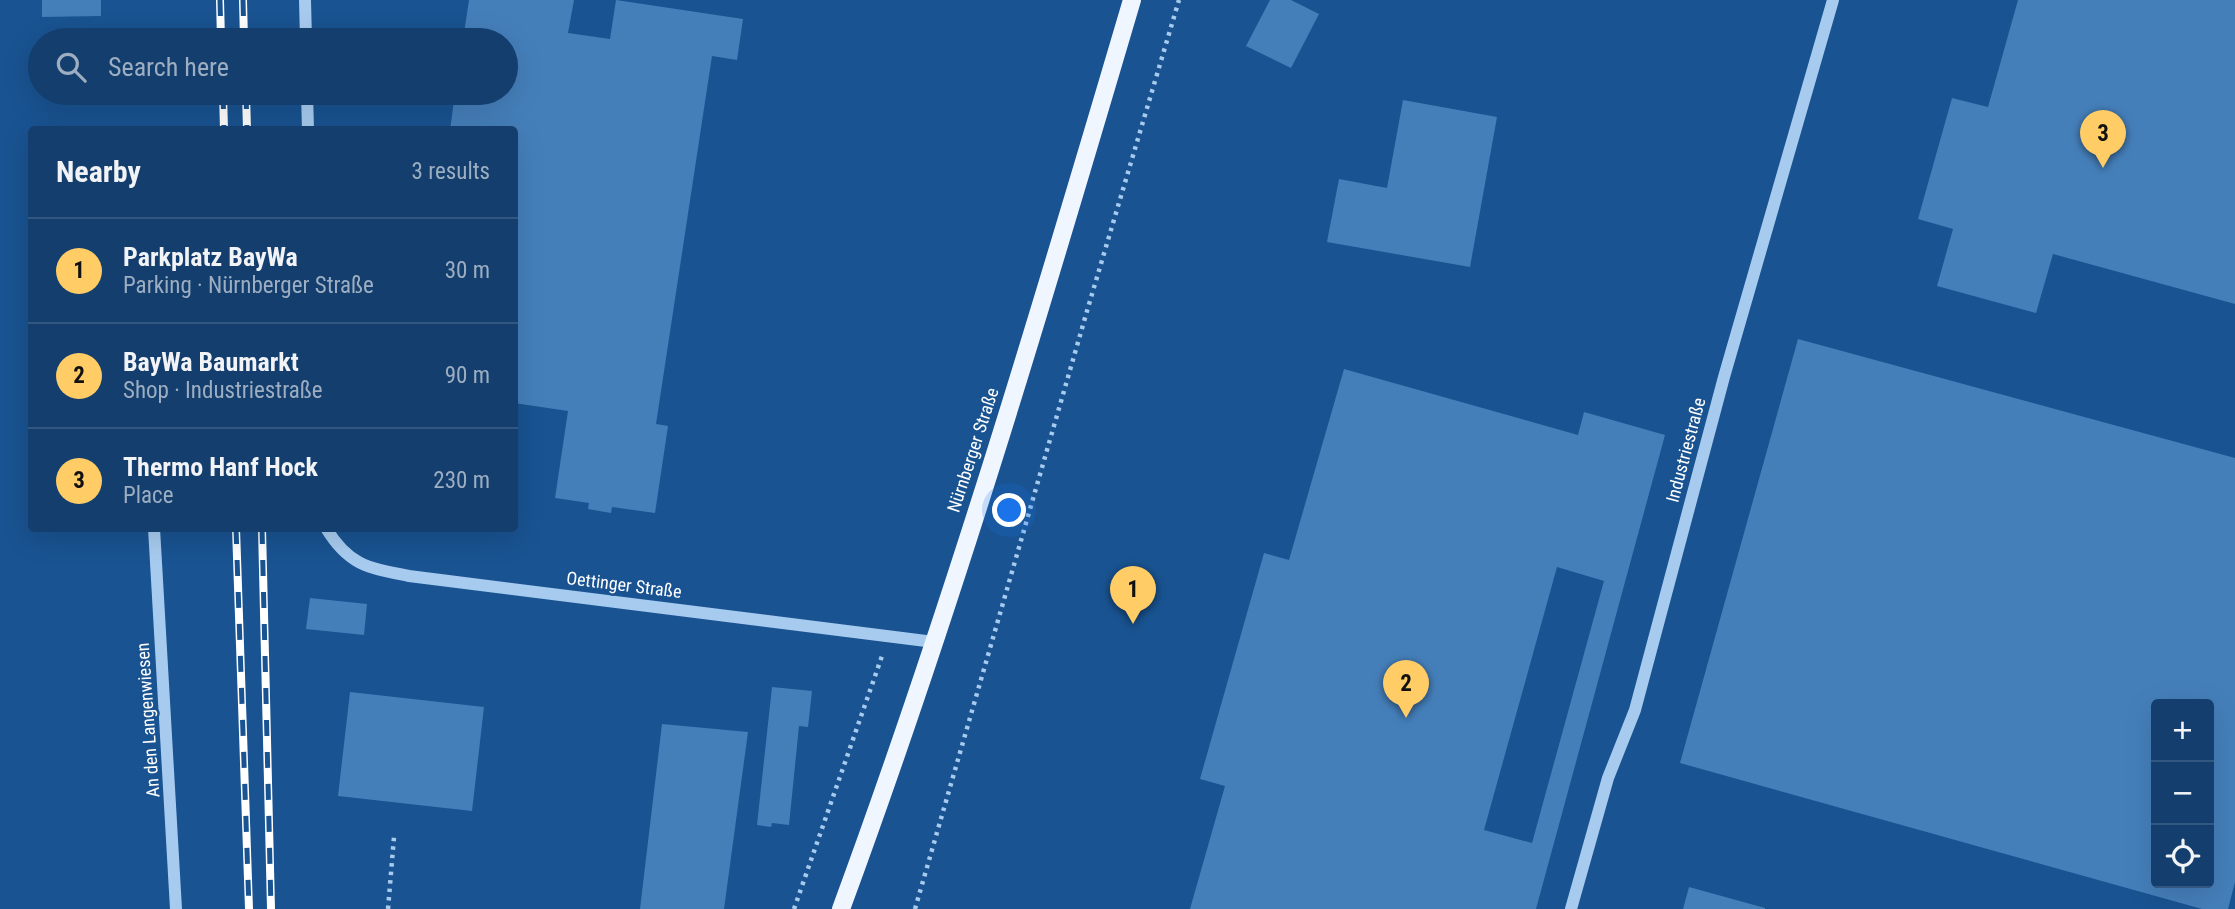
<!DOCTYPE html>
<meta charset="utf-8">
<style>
:root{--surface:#133e6d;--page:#1c4572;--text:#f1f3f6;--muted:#9daec2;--line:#325780;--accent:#fc6}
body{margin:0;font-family:"Roboto Condensed",sans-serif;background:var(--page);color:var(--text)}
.controls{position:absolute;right:21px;bottom:21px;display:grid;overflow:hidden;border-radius:7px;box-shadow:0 7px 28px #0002}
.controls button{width:63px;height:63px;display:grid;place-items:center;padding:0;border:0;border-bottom:2px solid var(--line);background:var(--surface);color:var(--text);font:35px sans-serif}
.you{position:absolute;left:1010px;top:511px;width:24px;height:24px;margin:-18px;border:5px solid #fff;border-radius:50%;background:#1a73e8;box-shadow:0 0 0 10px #1a73e833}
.badge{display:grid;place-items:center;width:46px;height:46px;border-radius:50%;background:var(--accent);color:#111;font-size:23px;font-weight:700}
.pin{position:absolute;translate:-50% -58px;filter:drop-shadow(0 2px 4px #0008)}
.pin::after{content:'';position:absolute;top:37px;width:24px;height:21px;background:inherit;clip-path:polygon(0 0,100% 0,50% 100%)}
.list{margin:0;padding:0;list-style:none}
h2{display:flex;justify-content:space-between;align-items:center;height:91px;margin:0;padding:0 28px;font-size:30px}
h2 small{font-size:23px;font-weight:400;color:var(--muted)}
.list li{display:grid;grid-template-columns:46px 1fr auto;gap:21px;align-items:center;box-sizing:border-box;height:105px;padding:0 28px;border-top:2px solid var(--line)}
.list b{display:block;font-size:26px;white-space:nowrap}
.list p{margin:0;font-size:23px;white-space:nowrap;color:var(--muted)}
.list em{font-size:23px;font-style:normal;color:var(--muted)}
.icon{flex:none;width:38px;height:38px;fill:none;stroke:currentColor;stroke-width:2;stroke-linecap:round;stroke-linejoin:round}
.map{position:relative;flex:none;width:2235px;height:909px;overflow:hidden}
.search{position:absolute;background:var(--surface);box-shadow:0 7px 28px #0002;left:28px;top:28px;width:490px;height:77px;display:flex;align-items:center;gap:18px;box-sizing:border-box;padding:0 24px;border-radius:38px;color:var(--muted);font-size:26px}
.panel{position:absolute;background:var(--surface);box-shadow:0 7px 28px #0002;left:28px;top:126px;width:490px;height:406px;border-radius:7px}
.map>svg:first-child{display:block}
</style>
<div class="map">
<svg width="2235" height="909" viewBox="0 0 2235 909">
<rect width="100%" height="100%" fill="#195391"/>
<!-- building -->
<g fill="#457fba" fill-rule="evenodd">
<path d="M42,0H101V16L42,17Z"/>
<path d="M469,0H574L568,33L610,39L616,0L743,19L737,60L712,56L656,424L668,426L655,513L612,507L611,513L588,509L589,503L555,498L568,411L514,403V130H450L455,93H506V40H463Z"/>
<path d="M1270,0H1291L1319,14L1291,68L1246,46Z"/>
<path d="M2018,0H2235V304L2053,254L2036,313L1937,286L1953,229L1918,219L1952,98L1988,107Z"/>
<path d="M1403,100L1497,117L1470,267L1327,242L1339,179L1387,188Z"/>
<path d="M1798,339L2235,458V882L2228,909H2202L1680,763ZM2156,704H2209V883H2156Z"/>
<path d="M1344,369L1578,435L1584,412L1665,435L1536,909H1190L1225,786L1200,779L1264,553L1289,560ZM1557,567L1604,581L1532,843L1484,830Z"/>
<path d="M310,598L367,604L364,635L306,629Z"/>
<path d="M772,687L812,691L808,727L799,726L789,825L772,823L771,827L757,825Z"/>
<path d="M350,692L484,707L472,811L338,796Z"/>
<path d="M662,724L748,732L724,909H640Z"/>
<path d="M1689,887L1765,908V909H1683Z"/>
</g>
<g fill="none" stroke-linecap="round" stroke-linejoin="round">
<!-- path -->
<g stroke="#a7cbef" stroke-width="4.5" stroke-dasharray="3.5 5" stroke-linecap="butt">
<path d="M388,909L394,837"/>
<path d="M794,909L882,656"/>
<path d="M915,909L1087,311L1179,0"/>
</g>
<!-- minor -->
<g stroke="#a7cbef" stroke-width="12">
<path d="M305,0L306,40"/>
<path d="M307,93L308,130"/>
<path d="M154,528L176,909"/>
<path d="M326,528C349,566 369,568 409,576L934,642"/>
<path d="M1571,909L1608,778L1635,710L1724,377L1833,0"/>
</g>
<!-- major -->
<path stroke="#f0f6ff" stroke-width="18" d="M841,909C951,611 1042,305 1132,0"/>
<defs>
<g id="rail">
<path d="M220,0L221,40"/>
<path d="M243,0L244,40"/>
<path d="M223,93L224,130"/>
<path d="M246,93L247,130"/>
<path d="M236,528L249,909"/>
<path d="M262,528L271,909"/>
</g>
</defs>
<!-- rail casing -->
<use href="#rail" stroke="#fff" stroke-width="8"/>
<!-- rail -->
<use href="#rail" stroke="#195391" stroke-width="5" stroke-dasharray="16" stroke-linecap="butt"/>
</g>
<g text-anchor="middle" stroke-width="5" stroke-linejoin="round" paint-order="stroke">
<!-- street labels -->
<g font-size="18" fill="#fff" stroke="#195391">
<text transform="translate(973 450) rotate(-72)" y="6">Nürnberger Straße</text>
<text transform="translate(1686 450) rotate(-75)" y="6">Industriestraße</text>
<text transform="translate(624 585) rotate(7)" y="6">Oettinger Straße</text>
<text transform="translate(148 720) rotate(-94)" y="6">An den Langenwiesen</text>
</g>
</g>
</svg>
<div class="controls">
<button>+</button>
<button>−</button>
<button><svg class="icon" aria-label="locate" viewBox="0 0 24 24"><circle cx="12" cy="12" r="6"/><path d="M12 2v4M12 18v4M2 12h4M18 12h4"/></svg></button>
</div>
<div class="you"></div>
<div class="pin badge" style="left:1133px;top:624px">1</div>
<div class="pin badge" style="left:1406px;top:718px">2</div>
<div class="pin badge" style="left:2103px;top:168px">3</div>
<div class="search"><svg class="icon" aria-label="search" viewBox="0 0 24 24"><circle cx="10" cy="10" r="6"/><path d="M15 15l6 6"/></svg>Search here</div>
<section class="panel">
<h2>Nearby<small>3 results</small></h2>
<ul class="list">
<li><span class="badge">1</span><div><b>Parkplatz BayWa</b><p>Parking · Nürnberger Straße</p></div><em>30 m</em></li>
<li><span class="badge">2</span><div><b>BayWa Baumarkt</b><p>Shop · Industriestraße</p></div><em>90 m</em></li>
<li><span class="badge">3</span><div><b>Thermo Hanf Hock</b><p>Place</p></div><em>230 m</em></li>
</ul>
</section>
</div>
